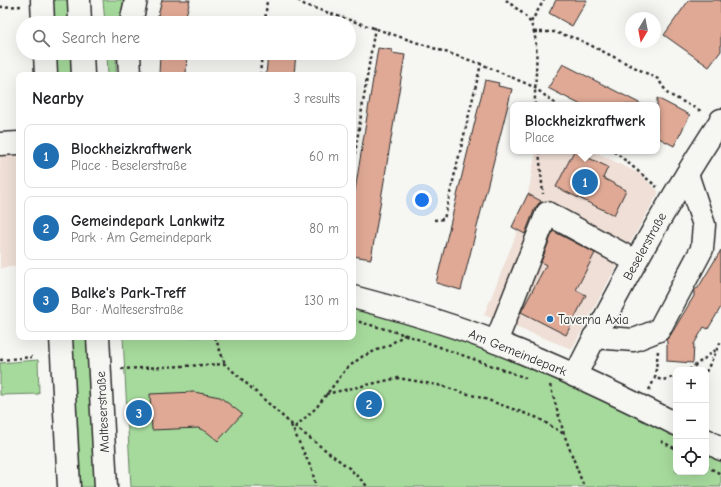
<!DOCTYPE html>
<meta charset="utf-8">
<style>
:root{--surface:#fff;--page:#f2f2f2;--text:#202124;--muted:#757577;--line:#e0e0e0;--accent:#1f6fb2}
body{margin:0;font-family:"Comic Neue",sans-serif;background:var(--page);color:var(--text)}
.controls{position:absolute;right:12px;bottom:12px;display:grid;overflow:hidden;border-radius:8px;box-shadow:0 4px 16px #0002}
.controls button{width:36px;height:36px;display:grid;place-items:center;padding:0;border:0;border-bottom:1px solid var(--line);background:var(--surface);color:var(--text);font:20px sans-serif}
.compass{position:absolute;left:625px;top:12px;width:36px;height:36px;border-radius:50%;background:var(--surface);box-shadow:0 4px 16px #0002;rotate:190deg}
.you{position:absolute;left:422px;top:200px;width:14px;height:14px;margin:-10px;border:3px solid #fff;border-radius:50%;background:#1a73e8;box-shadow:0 0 0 6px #1a73e833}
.badge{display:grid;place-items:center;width:26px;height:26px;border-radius:50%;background:var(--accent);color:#fff;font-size:13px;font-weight:700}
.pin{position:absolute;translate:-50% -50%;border:2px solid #fff;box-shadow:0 1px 4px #0006}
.popup{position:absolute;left:510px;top:102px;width:150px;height:52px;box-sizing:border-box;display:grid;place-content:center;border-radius:8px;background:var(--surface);filter:drop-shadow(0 1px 3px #0005);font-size:13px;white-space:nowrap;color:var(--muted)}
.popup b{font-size:15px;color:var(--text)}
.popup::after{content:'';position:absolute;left:50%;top:100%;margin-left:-8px;border:8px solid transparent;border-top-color:var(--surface)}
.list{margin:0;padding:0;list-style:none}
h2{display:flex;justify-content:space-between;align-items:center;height:52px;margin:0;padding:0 16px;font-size:17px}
h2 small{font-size:13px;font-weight:400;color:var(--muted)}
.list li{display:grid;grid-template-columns:26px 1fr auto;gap:12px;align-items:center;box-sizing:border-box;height:64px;margin:0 8px 8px;padding:0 8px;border:1px solid var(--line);border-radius:8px}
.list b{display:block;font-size:15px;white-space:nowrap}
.list p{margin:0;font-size:13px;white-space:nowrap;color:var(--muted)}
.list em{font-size:13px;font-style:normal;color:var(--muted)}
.icon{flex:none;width:22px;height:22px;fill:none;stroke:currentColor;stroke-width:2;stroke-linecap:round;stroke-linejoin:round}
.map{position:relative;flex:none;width:721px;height:487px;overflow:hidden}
.search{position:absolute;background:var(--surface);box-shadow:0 4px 16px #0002;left:16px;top:16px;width:340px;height:44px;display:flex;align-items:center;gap:10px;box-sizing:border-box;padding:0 14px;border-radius:22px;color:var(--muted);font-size:15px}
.panel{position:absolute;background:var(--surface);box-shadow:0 4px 16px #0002;left:16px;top:72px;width:340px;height:268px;border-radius:8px}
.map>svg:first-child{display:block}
</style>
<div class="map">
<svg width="721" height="487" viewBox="0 0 721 487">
<rect width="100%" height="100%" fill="#f6f6f2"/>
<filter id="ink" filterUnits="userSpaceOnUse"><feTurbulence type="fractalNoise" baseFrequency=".025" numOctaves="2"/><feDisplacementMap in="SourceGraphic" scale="8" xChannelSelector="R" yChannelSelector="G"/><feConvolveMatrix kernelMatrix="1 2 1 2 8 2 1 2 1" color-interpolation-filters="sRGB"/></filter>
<g filter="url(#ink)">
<!-- built -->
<g fill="#efdfd6">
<path d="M536,151H593L640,174L659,192L608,282L572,349L484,315L518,230L512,227L528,194Z"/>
<path d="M19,154V266L0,268V155Z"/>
</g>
<!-- green -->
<g fill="#a6da9c" stroke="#688264">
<path d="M52,0H70L71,23H53Z"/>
<path d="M103,0H125L118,23H105Z"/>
<path d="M55,53H73L74,75H56Z"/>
<path d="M107,53H116V75H108Z"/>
<path d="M353,307C466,337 573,383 676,437V472H706V453L721,462V487H131L123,337H353Z"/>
<path d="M71,337H88L97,487H79Z"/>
<path d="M38,360L39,394L0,395V363Z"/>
</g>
<!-- building -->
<g fill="#dfa995" stroke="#2b2b2b">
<path d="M162,0H190L184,23H156Z"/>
<path d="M556,0H587L572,26L549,13Z"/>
<path d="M689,0H721V51L709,67L664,35Z"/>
<path d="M378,48L392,50V53L405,55L371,259L353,256V203Z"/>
<path d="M160,53H187L186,75H159Z"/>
<path d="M268,53H296L294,75H266Z"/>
<path d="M563,64L643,105H581L548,88Z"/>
<path d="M485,80L499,83L498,86L512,89L461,290L436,283Z"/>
<path d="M657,98L690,115L674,146L657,137Z"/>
<path d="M574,151L608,167L603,178L626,190L614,215L556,187Z"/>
<path d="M528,194L541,201L535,208L525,234L512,227Z"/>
<path d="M553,231L595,253L576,290L586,295L566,335L521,312L546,265L541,262Z"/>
<path d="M721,250V307L708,329L704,327L694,344L693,363L667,361V342L666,340L670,336L694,296V290L698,288Z"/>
<path d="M194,392L220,397L242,414L218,441L207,432L198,428L152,430L150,394Z"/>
</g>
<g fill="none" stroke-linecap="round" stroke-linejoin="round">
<defs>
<g id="minor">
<path d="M131,23L136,0"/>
<path d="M129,53L130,75"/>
<path d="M0,144L19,143"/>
<path d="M353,297C387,306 422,316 455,327C531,353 605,388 676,424"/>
<path d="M594,337L634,340L659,330L702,249L704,225L687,174"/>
<path d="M496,342L547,213L635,261"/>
<path d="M575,376C619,288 667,203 721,120"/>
<path d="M706,440L721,449"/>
</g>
<g id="major">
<path d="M42,0L43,23"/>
<path d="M79,0L80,23"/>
<path d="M45,53L46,75"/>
<path d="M82,53L83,75"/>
<path d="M61,337L69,487"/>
<path d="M98,337L106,487"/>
</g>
</defs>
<!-- minor casing -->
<use href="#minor" stroke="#2b2b2b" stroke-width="25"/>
<!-- major casing -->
<use href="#major" stroke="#2b2b2b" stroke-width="25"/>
<!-- path -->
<g stroke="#2b2b2b" stroke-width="2.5" stroke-dasharray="3 3" stroke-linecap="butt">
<path d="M298,0L305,5L481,64L534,87L557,105"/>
<path d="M506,0C514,7 527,15 531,24C541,44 534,82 535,105"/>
<path d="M0,7L21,6"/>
<path d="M531,22L544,0"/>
<path d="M265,23L267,0"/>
<path d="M534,32H554L578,39L658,79L668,94L703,112"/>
<path d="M260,75L262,53"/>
<path d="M539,151L543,194"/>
<path d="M614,151L657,187"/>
<path d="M353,166L375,27"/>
<path d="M434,220L444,219L481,64"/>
<path d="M353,320L406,335L526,378"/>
<path d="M215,337L225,364"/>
<path d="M658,351L655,378L663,380L676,376"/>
<path d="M0,360L32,357"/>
<path d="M121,369L225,364L290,423L349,468L368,487"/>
<path d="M689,370L717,349"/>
<path d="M706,372L721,341"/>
<path d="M550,385L564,434L584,487"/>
<path d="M649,390L655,378"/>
<path d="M326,394L398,378L438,385L485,399L538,418L564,434"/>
<path d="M291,425L312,470L316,487"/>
<path d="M295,427L316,408L347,368L363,356L389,345L406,334"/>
<path d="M661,441L676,449"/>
<path d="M706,466L721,474"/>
</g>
<!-- minor -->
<use href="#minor" stroke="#f6f6f2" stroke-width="22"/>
<!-- major -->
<use href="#major" stroke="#f6f6f2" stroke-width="22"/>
</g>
</g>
<!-- markers -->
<circle fill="#1f6fb2" stroke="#f6f6f2" stroke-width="1.5" cx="550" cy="319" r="4"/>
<g text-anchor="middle" stroke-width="3.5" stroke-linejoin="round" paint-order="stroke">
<!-- street labels -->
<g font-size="13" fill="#2b2b2b" stroke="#f6f6f2">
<text transform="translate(644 246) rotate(-61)" y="5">Beselerstraße</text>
<text transform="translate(518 352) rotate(22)" y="5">Am Gemeindepark</text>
<text transform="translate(102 412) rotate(-93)" y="5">Malteserstraße</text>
</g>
<!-- poi labels -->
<g font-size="13" fill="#2b2b2b" stroke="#f6f6f2" text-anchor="start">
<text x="558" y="324">Taverna Axia</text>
</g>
</g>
</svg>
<div class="controls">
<button>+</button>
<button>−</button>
<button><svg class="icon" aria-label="locate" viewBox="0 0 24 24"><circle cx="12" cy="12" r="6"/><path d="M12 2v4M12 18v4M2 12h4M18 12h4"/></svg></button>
</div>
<svg class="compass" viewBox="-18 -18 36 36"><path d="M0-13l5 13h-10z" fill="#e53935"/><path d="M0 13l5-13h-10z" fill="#757577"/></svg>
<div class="you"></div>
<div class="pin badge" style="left:585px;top:182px">1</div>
<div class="popup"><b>Blockheizkraftwerk</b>Place</div>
<div class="pin badge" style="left:369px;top:404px">2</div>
<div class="pin badge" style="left:139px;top:413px">3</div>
<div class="search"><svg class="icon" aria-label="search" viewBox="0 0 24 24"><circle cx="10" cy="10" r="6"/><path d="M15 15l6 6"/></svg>Search here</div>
<section class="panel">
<h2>Nearby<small>3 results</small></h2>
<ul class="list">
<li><span class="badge">1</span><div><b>Blockheizkraftwerk</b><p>Place · Beselerstraße</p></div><em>60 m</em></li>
<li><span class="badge">2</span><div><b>Gemeindepark Lankwitz</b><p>Park · Am Gemeindepark</p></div><em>80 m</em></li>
<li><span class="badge">3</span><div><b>Balke's Park-Treff</b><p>Bar · Malteserstraße</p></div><em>130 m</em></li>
</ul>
</section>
</div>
